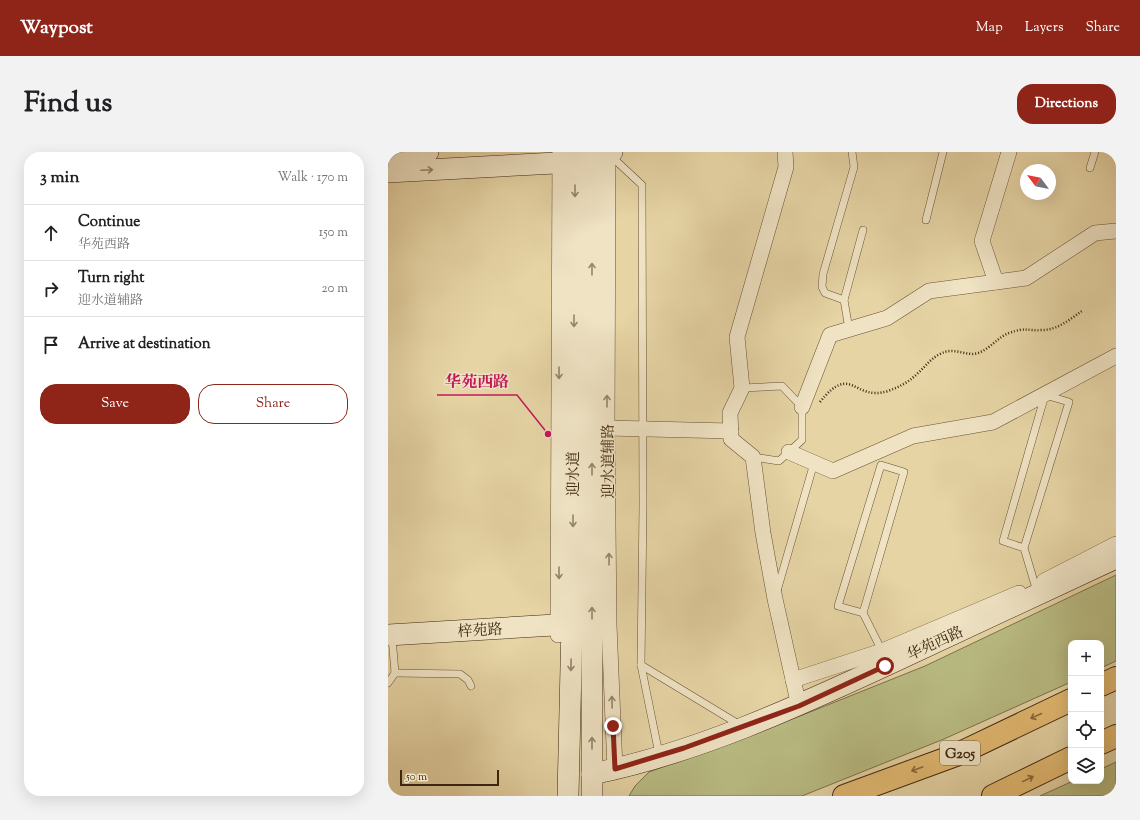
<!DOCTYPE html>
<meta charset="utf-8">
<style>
:root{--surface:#fff;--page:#f2f2f2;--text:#202124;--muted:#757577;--line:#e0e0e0;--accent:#8f2418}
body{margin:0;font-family:"Sorts Mill Goudy","Noto Serif SC",serif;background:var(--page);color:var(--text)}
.controls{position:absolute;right:12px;bottom:12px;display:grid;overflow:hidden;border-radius:8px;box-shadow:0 4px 16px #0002}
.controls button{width:36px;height:36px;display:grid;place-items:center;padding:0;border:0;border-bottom:1px solid var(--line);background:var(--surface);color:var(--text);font:20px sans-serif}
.compass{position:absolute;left:632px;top:12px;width:36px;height:36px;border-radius:50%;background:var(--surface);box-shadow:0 4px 16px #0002;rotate:302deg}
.scale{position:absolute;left:12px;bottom:10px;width:99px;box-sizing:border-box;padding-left:4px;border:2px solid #3e260f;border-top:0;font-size:11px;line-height:14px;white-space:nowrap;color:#3e260f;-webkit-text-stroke:3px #efe3c4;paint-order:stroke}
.stop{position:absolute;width:12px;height:12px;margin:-9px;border:3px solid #8f2418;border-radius:50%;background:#fff}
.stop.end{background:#8f2418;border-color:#fff;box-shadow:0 1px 4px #0008}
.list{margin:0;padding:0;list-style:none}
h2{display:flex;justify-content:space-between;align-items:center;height:52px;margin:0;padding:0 16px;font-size:17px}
h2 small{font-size:13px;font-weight:400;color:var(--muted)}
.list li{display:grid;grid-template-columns:26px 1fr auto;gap:12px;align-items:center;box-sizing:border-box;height:56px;padding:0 16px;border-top:1px solid var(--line)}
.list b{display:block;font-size:15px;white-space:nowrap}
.list p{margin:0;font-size:13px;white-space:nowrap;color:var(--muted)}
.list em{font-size:13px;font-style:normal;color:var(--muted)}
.actions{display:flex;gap:8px;padding:12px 16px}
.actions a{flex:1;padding:9px 0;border:1px solid var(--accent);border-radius:16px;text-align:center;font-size:14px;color:var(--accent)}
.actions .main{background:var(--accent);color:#fff}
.icon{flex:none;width:22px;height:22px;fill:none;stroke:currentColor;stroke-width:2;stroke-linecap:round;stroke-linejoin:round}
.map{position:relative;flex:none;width:728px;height:644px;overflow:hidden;border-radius:16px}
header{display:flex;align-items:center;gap:24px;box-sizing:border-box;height:56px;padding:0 20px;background:var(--accent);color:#fff}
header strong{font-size:19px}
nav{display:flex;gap:22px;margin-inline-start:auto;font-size:14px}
.intro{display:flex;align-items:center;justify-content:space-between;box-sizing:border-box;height:96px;padding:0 24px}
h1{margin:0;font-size:28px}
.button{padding:10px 18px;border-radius:16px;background:var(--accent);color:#fff;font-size:14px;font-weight:700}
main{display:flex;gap:24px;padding:0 24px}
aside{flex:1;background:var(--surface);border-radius:16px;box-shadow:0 4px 16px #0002}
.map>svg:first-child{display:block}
</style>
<header>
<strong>Waypost</strong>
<nav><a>Map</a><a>Layers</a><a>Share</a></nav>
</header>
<div class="intro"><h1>Find us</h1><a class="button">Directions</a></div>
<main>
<aside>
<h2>3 min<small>Walk · 170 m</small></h2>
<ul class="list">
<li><svg class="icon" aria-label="ahead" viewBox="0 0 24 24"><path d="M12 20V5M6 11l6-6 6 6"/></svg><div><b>Continue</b><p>华苑西路</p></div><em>150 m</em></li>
<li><svg class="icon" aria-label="right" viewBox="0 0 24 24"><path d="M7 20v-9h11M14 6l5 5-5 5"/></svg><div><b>Turn right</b><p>迎水道辅路</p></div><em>20 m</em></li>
<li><svg class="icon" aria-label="arrive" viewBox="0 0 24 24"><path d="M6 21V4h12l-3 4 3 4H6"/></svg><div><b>Arrive at destination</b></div></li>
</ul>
<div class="actions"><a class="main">Save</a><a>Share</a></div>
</aside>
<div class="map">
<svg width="728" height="644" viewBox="0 0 728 644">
<rect width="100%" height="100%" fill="#e6d4a5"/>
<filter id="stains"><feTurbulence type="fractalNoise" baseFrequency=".005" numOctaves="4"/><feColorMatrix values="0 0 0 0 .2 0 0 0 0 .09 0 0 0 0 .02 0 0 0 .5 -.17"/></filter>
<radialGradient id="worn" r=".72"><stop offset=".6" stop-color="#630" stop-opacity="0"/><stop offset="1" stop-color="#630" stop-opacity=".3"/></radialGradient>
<!-- green -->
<g fill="#b9bc83" stroke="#7c7149">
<path d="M728,423V509L713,516V491H683V530L556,587L414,644H241L247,634L261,620L412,564L537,514Z"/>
<path d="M728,610V644H652L685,629H713V617Z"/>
</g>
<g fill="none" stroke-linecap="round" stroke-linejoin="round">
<defs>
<g id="lane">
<path d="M223,4L254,33L255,354L253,513L271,602"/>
<path d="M702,16L707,0"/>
<path d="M538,68L555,0"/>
<path d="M456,148L437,141L434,135L435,122L466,15L464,0"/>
<path d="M461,177L456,148L475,78"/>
<path d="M354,236L394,234L414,255V288L391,309L365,305"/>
<path d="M636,396L681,250L657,243L615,389L636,396L647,433"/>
<path d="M389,439L426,311"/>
<path d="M475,461L516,320L493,313L450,454L475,461L494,499"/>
<path d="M253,513L352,573"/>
<path d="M7,521L72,522L80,528L83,534"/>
<path d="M0,531L7,521L4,485"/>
</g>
<g id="street">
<path d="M220,0L219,276L221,473L227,617"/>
<path d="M397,0L398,15L349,185L354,236L342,261L343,287L365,305L375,381L387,447L411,554"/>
<path d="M608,130L594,89L621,0"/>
<path d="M414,255L442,183L499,166L541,139L638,126L707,81L728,79"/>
<path d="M219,276L343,279"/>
<path d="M401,300L445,319L525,284L605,270L728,204"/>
<path d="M656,429L728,392"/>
<path d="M170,483L172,0"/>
<path d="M405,528L494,499L631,441"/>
</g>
<g id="secondary">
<path d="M204,0V644"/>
<path d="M0,2L40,0"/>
<path d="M0,20L187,10L204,8L224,0"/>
<path d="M0,483L184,472"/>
<path d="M204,622C308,601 408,555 503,511C578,476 653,441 728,406"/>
<path d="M180,644L184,472L187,0"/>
</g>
<g id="highway">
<path d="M713,533L728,526"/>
<path d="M713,591L728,584"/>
<path d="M456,644L568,603L683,548"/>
<path d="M605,644L683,606"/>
</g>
</defs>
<!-- lane casing -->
<use href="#lane" stroke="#685234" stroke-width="8"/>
<!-- street casing -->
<use href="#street" stroke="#685234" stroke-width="16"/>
<!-- secondary casing -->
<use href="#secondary" stroke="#3e260f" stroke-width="22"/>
<!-- highway casing -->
<use href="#highway" stroke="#3e260f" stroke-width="24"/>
<!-- path -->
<path stroke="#3e260f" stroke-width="2.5" stroke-dasharray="1 2" stroke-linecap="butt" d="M432,250C464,210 465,250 500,239C511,235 521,230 529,222C537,215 542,207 552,202C566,194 578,205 590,201C602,197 610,185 621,181C638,175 638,179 654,178C670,178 682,167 694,159"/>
<!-- lane -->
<use href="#lane" stroke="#efe3c4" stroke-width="7"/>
<!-- street -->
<use href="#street" stroke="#efe3c4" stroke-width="15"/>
<!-- secondary -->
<use href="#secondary" stroke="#efe3c4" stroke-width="21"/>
<!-- highway -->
<use href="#highway" stroke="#e3ba72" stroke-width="22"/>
</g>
<!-- one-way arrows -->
<defs><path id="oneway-shaft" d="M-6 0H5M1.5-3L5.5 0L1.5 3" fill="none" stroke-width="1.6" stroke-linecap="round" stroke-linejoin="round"/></defs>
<g stroke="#96846a">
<use href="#oneway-shaft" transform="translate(39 18) rotate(-3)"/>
<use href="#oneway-shaft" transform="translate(187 39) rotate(90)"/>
<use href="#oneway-shaft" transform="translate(204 117) rotate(-90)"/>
<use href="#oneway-shaft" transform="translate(186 169) rotate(90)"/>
<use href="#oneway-shaft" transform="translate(171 221) rotate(90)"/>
<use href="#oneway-shaft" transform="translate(219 249) rotate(-90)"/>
<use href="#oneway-shaft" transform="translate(204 317) rotate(-90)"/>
<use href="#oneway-shaft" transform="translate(185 369) rotate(90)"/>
<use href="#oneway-shaft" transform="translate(221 407) rotate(-91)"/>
<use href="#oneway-shaft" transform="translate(171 421) rotate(90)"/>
<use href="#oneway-shaft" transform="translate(204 461) rotate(-90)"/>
<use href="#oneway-shaft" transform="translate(183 513) rotate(91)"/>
<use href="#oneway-shaft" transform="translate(224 550) rotate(-92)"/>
<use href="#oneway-shaft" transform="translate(204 591) rotate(-90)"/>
</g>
<g stroke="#88693c">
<use href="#oneway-shaft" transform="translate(648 564) rotate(155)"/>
<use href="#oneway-shaft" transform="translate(529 617) rotate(160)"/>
<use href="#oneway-shaft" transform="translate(640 627) rotate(-26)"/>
</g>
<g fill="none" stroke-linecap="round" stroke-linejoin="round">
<!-- route -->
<path stroke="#8f2418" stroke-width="5" d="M225,574L227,617L296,596L411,554L497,514"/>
</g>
<g text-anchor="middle" stroke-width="3" stroke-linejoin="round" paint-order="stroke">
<!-- shield labels -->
<rect fill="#efe3c4" stroke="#735f45" stroke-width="1" x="552" y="589" width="40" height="24" rx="3"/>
<g font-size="14" font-weight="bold" fill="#3e260f">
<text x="572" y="606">G205</text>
</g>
<!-- street labels -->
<g font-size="15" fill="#3e260f" stroke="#efe3c4">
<text transform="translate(220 309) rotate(-90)" y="5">迎水道辅路</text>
<text transform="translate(185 322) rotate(-90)" y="5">迎水道</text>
<text transform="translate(92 478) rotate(-3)" y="5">梓苑路</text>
<text transform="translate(547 491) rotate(-25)" y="5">华苑西路</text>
</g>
</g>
<!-- callouts -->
<path fill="none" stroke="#c2185b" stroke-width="1.5" d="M160 282L129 243H49"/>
<circle fill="#c2185b" stroke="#efe3c4" stroke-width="1.5" cx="160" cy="282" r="4"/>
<g font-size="16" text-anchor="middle" font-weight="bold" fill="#c2185b" stroke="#efe3c4" stroke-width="3" stroke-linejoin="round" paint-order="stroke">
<text x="89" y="235">华苑西路</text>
</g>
<rect width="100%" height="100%" filter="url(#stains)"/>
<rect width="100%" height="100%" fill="url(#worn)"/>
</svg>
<div class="controls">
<button>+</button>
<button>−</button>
<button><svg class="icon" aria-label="locate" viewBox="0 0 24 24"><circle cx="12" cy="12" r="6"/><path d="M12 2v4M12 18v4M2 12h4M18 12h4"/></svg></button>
<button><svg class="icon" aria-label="layers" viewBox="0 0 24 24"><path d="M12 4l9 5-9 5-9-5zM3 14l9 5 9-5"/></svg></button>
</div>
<svg class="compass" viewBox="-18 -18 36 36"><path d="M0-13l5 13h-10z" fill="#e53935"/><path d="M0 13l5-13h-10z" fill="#757577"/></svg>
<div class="scale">50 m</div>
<div class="stop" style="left:497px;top:514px"></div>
<div class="stop end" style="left:225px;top:574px"></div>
</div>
</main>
